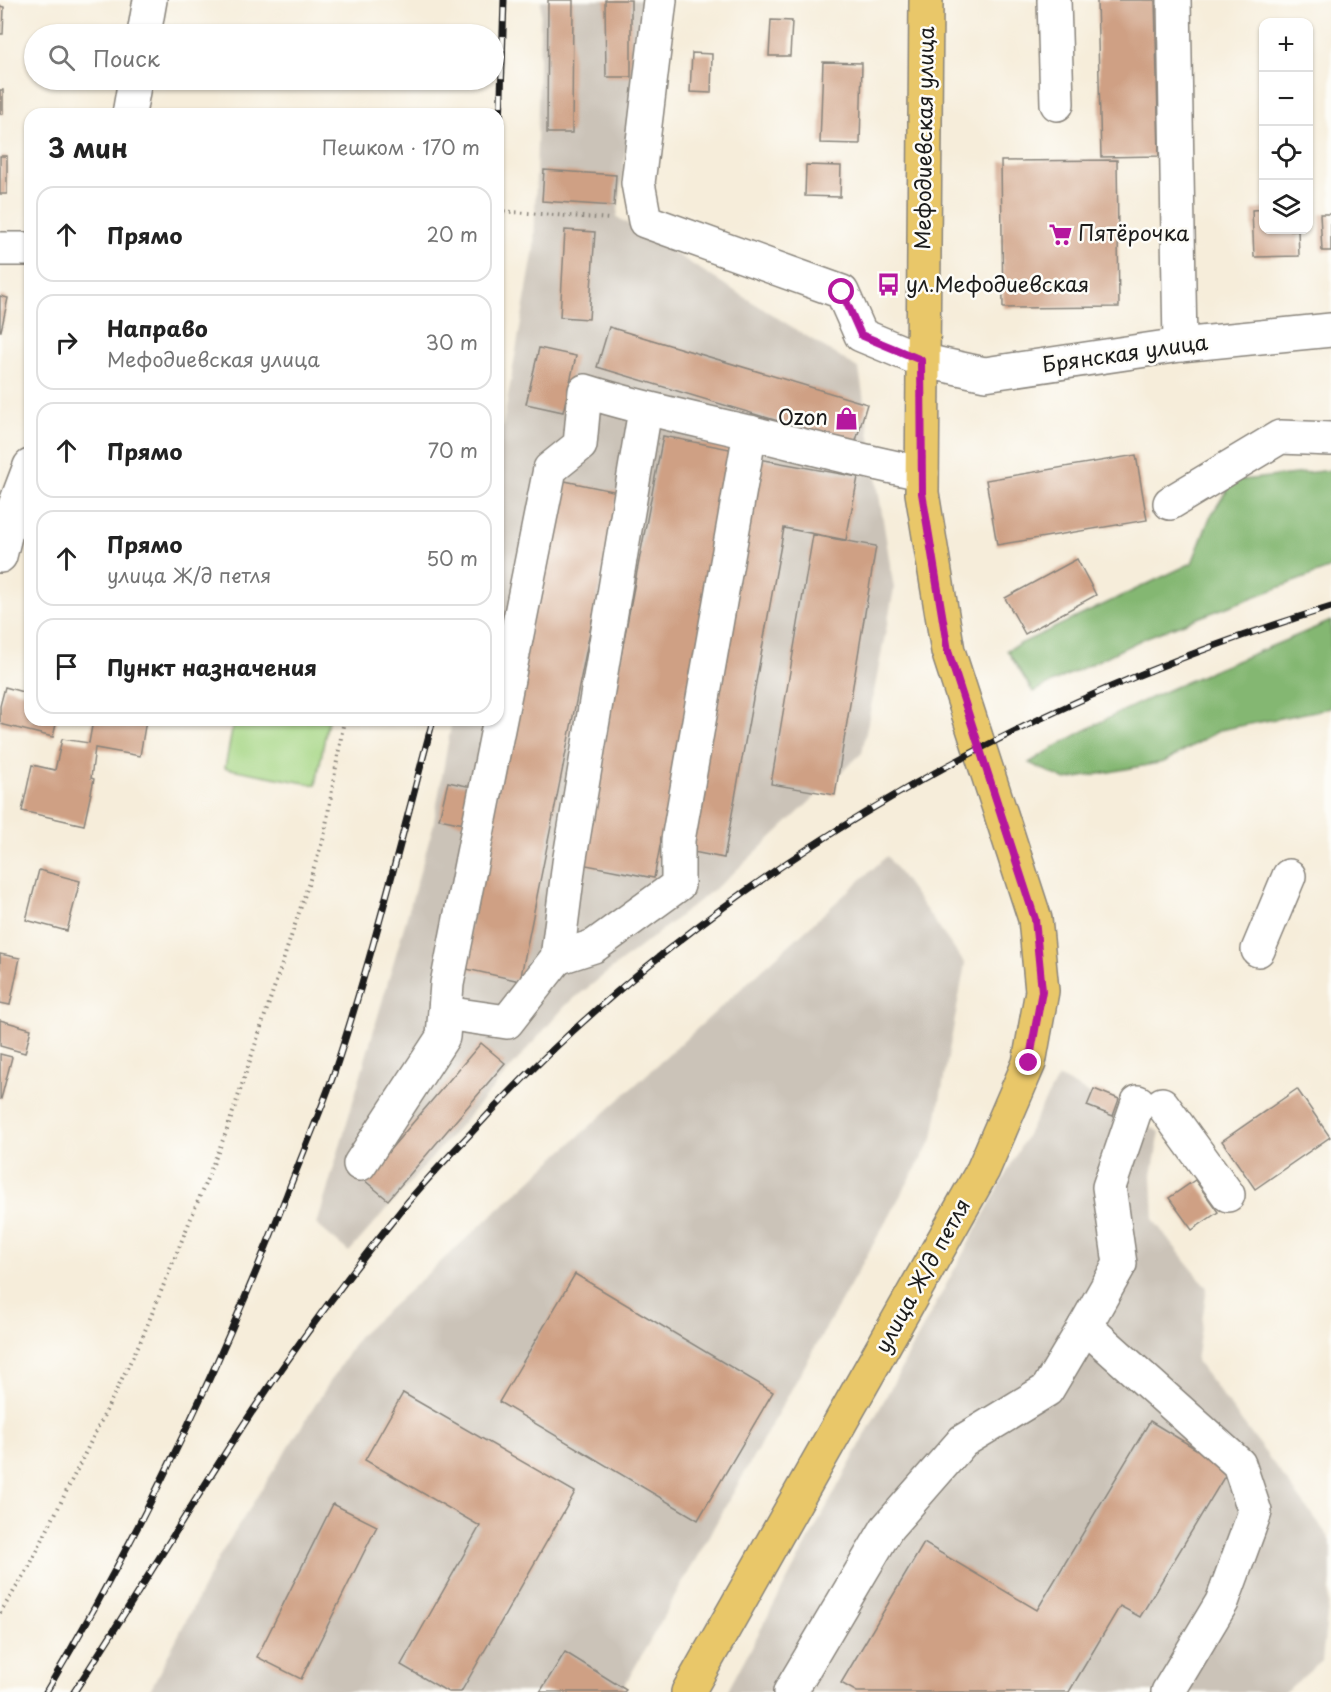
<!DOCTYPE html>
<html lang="ru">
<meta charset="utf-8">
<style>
:root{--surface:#fff;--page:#f2f2f2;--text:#222;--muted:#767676;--line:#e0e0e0}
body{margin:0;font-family:"Playpen Sans",sans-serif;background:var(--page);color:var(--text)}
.controls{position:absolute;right:18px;top:18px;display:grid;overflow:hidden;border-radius:12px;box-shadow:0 2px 4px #0004}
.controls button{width:54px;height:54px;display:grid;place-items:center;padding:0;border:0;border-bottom:2px solid var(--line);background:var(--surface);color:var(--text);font:30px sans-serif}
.stop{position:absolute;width:18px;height:18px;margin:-14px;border:4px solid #b5179e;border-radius:50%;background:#fff}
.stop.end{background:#b5179e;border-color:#fff;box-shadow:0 2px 6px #0008}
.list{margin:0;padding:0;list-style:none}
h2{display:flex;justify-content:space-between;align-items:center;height:78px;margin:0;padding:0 24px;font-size:26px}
h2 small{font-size:20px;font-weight:400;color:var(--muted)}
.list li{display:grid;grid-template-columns:39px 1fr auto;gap:18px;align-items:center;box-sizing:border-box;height:96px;margin:0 12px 12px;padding:0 12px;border:2px solid var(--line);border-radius:18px}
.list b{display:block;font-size:22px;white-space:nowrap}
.list p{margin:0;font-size:20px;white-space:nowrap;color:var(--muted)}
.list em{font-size:20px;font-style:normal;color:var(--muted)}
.icon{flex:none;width:33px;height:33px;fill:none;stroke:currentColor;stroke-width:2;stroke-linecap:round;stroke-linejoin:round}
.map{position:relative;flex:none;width:1331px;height:1692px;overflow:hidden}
.search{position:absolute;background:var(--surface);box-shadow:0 2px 4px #0004;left:24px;top:24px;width:480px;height:66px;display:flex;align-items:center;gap:15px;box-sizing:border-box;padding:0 21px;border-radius:33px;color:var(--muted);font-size:22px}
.panel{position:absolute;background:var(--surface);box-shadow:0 2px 4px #0004;left:24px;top:108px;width:480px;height:618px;border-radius:18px}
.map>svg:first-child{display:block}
</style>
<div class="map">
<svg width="1331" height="1692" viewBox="0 0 1331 1692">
<rect width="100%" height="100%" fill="#fdfcf7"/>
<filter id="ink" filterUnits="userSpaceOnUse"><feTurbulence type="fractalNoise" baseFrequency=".0167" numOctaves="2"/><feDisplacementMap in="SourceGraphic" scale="12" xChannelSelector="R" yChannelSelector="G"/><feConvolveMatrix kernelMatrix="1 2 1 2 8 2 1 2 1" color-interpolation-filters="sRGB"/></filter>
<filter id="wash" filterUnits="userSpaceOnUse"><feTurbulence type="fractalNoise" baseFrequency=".008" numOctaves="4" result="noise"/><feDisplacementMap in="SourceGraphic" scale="24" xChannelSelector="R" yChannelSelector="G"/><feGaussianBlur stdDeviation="1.35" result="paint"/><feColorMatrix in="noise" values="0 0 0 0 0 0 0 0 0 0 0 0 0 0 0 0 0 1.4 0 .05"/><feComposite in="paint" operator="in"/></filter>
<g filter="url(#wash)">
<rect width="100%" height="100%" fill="#f6edda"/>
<!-- industrial -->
<g fill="#cbc3b8">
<path d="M541,0H647L617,217L859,369L894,589L862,753L727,879L567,1004L349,1252L317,1225L433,827L452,720H498V453L534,249Z"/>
<path d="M887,856L965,964L933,1138L621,1692H149L220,1555L359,1336Z"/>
<path d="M1058,1077L1160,1132L1152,1175L1154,1221L1207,1288L1196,1361L1331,1540V1580L1322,1661L1285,1692H727Z"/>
</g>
<!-- green -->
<path fill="#a5d684" stroke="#607950" stroke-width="1.5" d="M234,720H328L316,785L225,768Z"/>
<!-- forest -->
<g fill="#84b772" stroke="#506a47" stroke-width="1.5">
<path d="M1331,470V568L1147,637L1033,692L1007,650L1192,563L1210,517L1233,481Z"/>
<path d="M1331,621V708L1220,730L1164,762L1066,780L1029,763C1122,703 1230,665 1331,621Z"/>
</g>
<g id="blocks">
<!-- building -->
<g fill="#cfa084">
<path d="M548,0H573L572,133H547Z"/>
<path d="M605,0H631V77H606Z"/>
<path d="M1097,0H1155L1159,156L1101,157Z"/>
<path d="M0,6L4,7L3,34H0Z"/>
<path d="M771,20L792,21L790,56H769Z"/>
<path d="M692,53L712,54L711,93L690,92Z"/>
<path d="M823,62L862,63L860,144L820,143Z"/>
<rect x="0" y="90" width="3" height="24"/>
<rect x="0" y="156" width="7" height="38"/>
<path d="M1117,160L1119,307L1003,308L1001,161Z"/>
<path d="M806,165L841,166L840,197L805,196Z"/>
<path d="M544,170L616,175L614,206L542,201Z"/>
<path d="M1264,209V230H1298L1299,256L1254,257L1252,210Z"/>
<path d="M1320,214H1331V251H1322Z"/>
<path d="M565,230L595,232L589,319L560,317Z"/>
<path d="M0,296L8,298L1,331H0Z"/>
<path d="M609,327L867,404L855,444L597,367Z"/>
<path d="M539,348L576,356L563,412L526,404Z"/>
<path d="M663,436L735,450L654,878L581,864Z"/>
<path d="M1136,455L1147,520L997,545L986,480Z"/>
<path d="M759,459L858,477L846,540L784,528L724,858L688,851Z"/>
<path d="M560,480L618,492L520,981L462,968Z"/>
<path d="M813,535L876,546L835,795L771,784Z"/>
<path d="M1077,559L1096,595L1025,634L1005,598Z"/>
<path d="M5,687L30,694V720H57L53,737L0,724V706Z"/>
<path d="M93,720H146L140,756L95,748L91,778L94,779L84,825L22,811L32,765L55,770L62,739L89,743Z"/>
<path d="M448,782L472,787L464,824L439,819Z"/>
<path d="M39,870L80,881L67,931L26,920Z"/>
<path d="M0,954L20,958L10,1005L0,1003Z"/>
<path d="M0,1020L31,1029L25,1053L0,1046Z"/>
<path d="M481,1043L505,1063L388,1200L364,1180Z"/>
<path d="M0,1054L12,1057L1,1099H0Z"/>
<path d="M1094,1089L1119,1099L1113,1116L1087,1106Z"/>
<path d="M1297,1089L1330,1137L1255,1189L1222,1141Z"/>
<path d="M1195,1180L1218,1212L1192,1230L1169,1198Z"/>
<path d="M575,1274L773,1392L698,1520L499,1402Z"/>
<path d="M403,1393L575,1492L461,1692H448L401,1665L480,1526L365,1460Z"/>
<path d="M1150,1421L1229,1469L1140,1617L1120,1606L1069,1692H857L841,1683L924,1543L1037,1610Z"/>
<path d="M333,1504L377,1526L301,1679L257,1657Z"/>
<path d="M565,1652L626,1690L624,1692H540Z"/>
</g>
</g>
</g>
<g filter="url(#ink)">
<use href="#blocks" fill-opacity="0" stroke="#89847b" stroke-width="1.5"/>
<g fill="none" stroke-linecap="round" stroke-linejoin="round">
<defs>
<g id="minor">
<path d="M660,0L638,183L645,221L842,292L861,335L921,360L985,374L1180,345L1331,330"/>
<path d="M1054,0L1057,104"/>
<path d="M1174,0L1180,345"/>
<path d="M144,34L150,0"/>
<path d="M129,114L135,80"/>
<path d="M0,249H30"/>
<path d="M1170,503L1280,437L1331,439"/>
<path d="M0,556L8,524L30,466"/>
<path d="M1258,950L1289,876"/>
<path d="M557,958L594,946L678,885V840L750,432"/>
<path d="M445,1013L507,1022L557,958L569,863L645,410"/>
<path d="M1162,1104L1228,1195"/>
<path d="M360,1164L443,1037L447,984L550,469L580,445L585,391C639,408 693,419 748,432C806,446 863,462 922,473"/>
<path d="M1085,1326L1239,1464L1255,1512L1222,1602L1168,1692"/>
<path d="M790,1692L887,1528L963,1441L1047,1390L1085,1326L1120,1264L1109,1187L1138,1102"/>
</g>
<path id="major" d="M688,1692L983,1170L1029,1063L1042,991L1035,919L948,651L922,493L926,0"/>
</defs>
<!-- minor casing -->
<use href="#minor" stroke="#89847b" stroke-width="36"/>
<!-- major casing -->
<use href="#major" stroke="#89847b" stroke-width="36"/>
<!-- path -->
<g stroke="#89847b" stroke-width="4" stroke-dasharray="1.5 4.5" stroke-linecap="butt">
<path d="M498,211L611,219"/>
<path d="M0,1613L28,1569L142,1338L227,1130L324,837L344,720"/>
</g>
<!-- minor -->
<use href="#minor" stroke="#fff" stroke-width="33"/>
<!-- major -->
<use href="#major" stroke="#e9c769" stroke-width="33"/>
<defs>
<g id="rail">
<path d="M498,190L504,0"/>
<path d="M46,1692C141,1533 220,1367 287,1194C302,1155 319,1116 333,1076C372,959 401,839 433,720"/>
<path d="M74,1692C132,1604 186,1513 244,1424C294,1348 349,1274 407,1203C427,1179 449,1156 471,1133C701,882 1006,705 1331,607"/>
</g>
</defs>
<!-- rail casing -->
<use href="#rail" stroke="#1c1c1c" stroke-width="7"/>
<!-- rail -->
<use href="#rail" stroke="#fdfcf7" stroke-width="4.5" stroke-dasharray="14" stroke-linecap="butt"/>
</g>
</g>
<g fill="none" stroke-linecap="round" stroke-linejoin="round" filter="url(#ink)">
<!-- route -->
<path stroke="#b5179e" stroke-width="8" d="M842,292L861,335L921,360L922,493L948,651L1035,919L1042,991L1029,1063"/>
</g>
<!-- icons -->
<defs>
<symbol id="supermarket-bare" viewBox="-9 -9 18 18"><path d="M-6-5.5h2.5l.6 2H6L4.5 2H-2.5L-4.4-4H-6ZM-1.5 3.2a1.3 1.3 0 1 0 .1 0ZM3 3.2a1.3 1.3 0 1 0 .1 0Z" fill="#b5179e" stroke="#fdfcf7" stroke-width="2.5" paint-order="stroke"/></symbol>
<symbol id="bus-bare" viewBox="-9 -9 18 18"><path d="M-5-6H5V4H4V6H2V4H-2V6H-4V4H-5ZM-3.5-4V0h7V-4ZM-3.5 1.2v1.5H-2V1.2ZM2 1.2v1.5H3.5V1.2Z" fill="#b5179e" stroke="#fdfcf7" stroke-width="2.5" paint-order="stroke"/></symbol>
<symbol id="shop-bare" viewBox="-9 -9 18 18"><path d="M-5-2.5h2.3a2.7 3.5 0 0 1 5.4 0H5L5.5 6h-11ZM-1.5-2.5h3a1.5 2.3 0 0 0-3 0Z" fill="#b5179e" stroke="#fdfcf7" stroke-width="2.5" paint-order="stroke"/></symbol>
</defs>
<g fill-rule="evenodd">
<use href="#supermarket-bare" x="1044" y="218" width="33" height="33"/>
<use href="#bus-bare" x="872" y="268" width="33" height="33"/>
<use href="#shop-bare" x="830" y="402" width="33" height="33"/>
</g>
<g text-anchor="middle" stroke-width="5" stroke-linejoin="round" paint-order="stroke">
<!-- street labels -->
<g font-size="21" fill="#1c1c1c" stroke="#fdfcf7">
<text transform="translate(925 138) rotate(-89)" y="7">Мефодиевская улица</text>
<text transform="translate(1125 354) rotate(-8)" y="7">Брянская улица</text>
<text transform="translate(923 1276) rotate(-61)" y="7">улица Ж/д петля</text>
</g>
<!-- poi labels -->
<g font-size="21" fill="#1c1c1c" stroke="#fdfcf7" text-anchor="start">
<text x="1078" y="241">Пятёрочка</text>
<text x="906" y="292">ул.Мефодиевская</text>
<text x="828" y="425" text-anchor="end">Ozon</text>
</g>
</g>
</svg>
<div class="controls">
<button>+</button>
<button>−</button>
<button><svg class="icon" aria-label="locate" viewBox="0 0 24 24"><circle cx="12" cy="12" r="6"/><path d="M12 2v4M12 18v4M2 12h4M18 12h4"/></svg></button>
<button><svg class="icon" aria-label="layers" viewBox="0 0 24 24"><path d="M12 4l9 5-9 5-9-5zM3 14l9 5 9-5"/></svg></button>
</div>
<div class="stop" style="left:842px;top:292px"></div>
<div class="stop end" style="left:1029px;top:1063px"></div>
<div class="search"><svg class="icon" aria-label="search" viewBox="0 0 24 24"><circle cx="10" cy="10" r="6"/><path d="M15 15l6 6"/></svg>Поиск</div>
<section class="panel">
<h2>3 мин<small>Пешком · 170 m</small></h2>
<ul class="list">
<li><svg class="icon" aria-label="ahead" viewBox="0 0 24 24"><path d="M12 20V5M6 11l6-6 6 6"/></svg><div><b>Прямо</b></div><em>20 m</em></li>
<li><svg class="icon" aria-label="right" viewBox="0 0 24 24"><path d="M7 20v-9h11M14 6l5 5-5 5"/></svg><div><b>Направо</b><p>Мефодиевская улица</p></div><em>30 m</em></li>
<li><svg class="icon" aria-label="ahead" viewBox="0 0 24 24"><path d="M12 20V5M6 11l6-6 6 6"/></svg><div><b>Прямо</b></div><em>70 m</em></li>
<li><svg class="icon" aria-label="ahead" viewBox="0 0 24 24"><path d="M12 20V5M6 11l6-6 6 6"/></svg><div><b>Прямо</b><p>улица Ж/д петля</p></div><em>50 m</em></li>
<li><svg class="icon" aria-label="arrive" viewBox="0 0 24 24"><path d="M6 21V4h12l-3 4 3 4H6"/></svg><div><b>Пункт назначения</b></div></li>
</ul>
</section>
</div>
